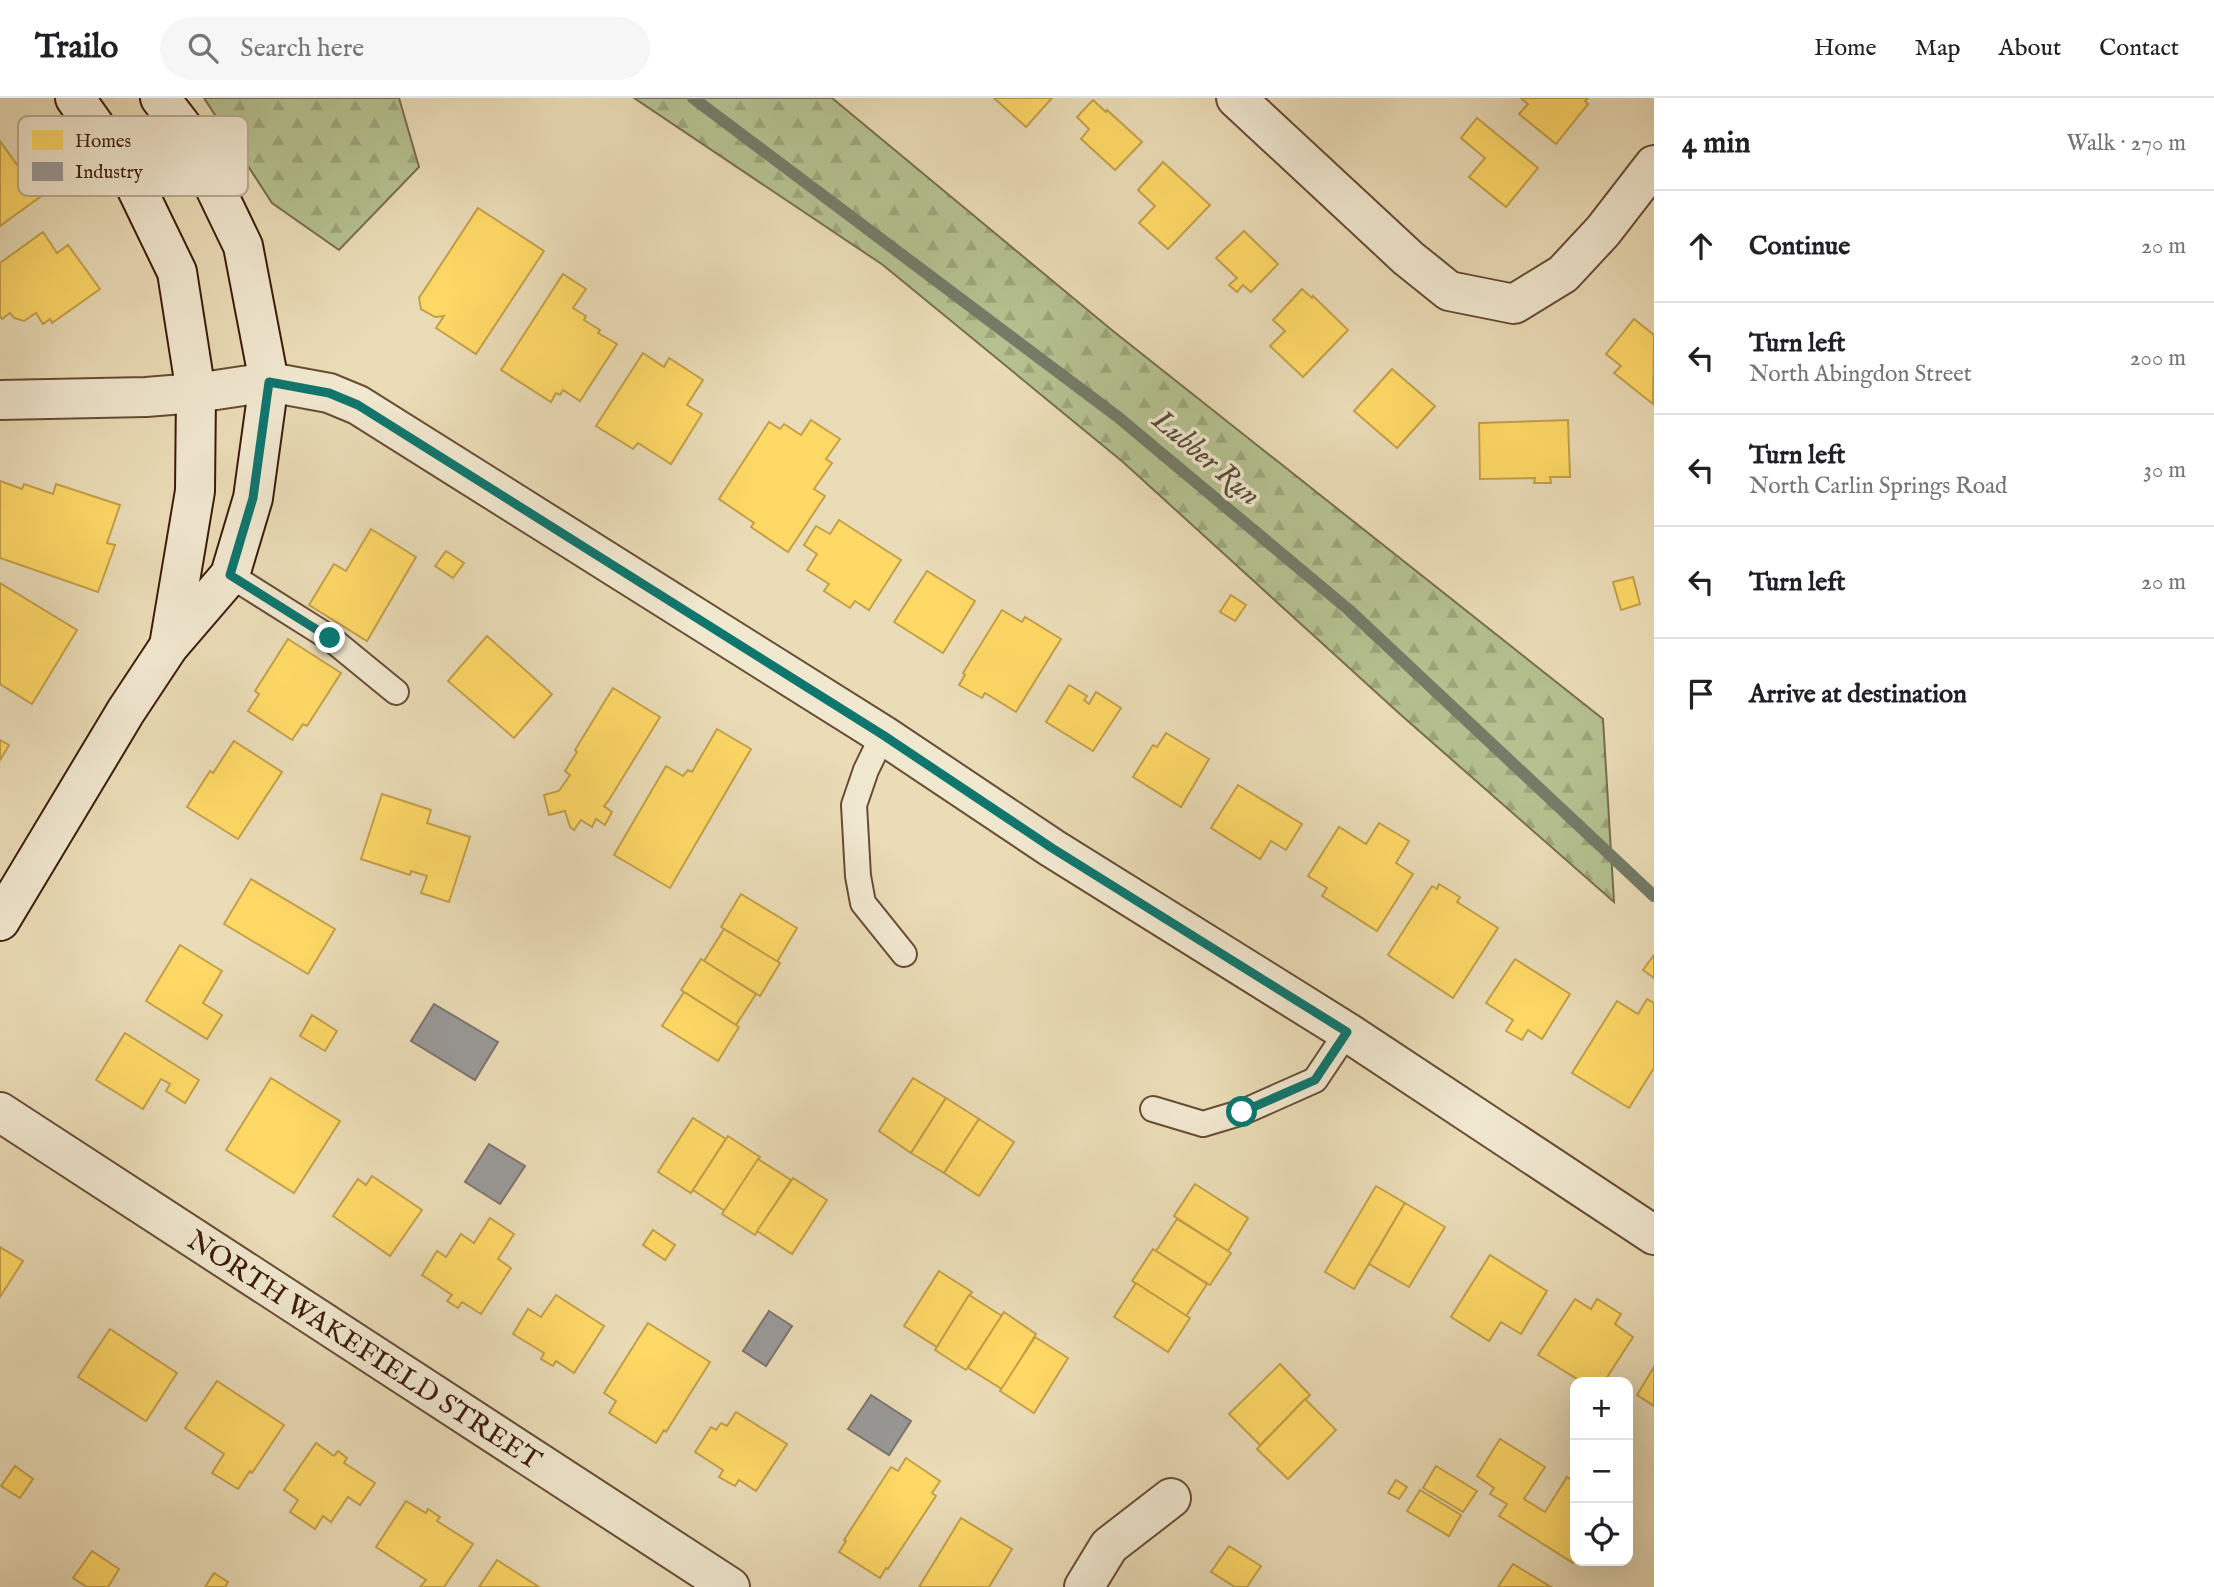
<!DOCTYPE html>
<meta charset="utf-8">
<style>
:root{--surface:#fff;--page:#f6f6f6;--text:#202124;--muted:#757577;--line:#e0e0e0}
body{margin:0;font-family:"IM FELL English",serif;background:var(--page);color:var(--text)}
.controls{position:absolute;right:21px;bottom:21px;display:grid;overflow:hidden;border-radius:14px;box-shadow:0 7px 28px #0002}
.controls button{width:63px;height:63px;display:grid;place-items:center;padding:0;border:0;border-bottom:2px solid var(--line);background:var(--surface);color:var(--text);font:35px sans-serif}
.stop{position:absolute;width:21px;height:21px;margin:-16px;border:5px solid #0f766e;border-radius:50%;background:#fff}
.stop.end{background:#0f766e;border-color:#fff;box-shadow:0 2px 7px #0008}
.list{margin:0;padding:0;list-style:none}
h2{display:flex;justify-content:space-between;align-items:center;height:91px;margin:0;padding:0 28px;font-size:30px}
h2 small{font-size:23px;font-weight:400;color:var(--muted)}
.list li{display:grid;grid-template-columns:46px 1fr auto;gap:21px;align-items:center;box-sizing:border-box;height:112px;padding:0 28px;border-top:2px solid var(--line)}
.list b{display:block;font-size:26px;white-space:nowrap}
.list p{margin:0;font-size:23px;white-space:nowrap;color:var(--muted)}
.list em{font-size:23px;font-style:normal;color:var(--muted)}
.icon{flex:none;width:38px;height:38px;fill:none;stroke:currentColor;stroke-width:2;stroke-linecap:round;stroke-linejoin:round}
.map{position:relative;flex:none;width:1654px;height:1489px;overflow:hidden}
header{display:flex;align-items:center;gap:42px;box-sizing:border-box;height:98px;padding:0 35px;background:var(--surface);border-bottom:2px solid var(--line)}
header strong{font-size:33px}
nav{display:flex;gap:38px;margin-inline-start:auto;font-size:24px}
.search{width:490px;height:63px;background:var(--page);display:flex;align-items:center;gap:18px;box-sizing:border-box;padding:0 24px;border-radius:38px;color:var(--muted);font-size:26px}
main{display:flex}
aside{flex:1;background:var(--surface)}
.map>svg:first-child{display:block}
</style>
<header>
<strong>Trailo</strong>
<div class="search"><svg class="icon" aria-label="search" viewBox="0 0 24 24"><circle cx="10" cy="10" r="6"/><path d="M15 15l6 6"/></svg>Search here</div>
<nav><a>Home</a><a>Map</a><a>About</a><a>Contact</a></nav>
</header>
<main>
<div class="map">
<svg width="1654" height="1489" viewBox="0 0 1654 1489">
<defs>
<pattern id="forest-firs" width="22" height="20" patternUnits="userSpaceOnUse" patternTransform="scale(1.75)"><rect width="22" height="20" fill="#b5c190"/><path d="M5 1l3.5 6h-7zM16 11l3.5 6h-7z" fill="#9da57b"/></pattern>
</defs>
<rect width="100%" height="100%" fill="#eadcb7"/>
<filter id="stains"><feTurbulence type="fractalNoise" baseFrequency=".00286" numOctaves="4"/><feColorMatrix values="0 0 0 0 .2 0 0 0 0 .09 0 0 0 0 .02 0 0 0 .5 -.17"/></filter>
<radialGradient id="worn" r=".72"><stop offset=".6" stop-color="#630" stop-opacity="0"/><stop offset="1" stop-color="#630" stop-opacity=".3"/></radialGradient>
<!-- forest -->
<g fill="url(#forest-firs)" stroke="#786e4c" stroke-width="2">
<path d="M204,0H399L419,69L339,152L272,105Z"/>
<path d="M634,0H832L1113,233L1603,621L1614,804L1401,617L1123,364L883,167Z"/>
</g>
<!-- homes -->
<g fill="#ffd966" stroke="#c4a04a" stroke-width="2">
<path d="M994,0H1052L1026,29Z"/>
<path d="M1521,0H1588L1585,3L1588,6L1556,46L1519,16L1528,6Z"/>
<path d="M1093,2L1106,14L1107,12L1142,44L1115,72L1081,41L1089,31L1077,19Z"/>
<path d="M1477,20L1538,70L1506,109L1469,79L1485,60L1461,40Z"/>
<path d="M0,43L40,99L0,128Z"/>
<path d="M1163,64L1210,107L1168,151L1139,125L1155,108L1138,92Z"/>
<path d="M478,110L544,153L476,256L436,230L444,218L435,219L421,211L419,200Z"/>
<path d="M1244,133L1278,166L1251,194L1243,187L1237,194L1229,187L1237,180L1216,160Z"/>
<path d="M43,134L57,155L68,147L100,191L52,225L50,221L43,226L36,215L24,223L14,220L10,215L2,221L0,218V165Z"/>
<path d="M563,176L586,191L573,210L586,218L584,222L600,232L598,235L617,246L580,303L563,292L560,297L556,295L551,304L501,272Z"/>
<path d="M1302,191L1312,200L1313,198L1348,232L1303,279L1270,248L1285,233L1273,222Z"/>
<path d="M1634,221L1654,237L1653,306L1614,275L1621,268L1606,256Z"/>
<path d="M643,255L664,269L669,260L703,282L687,307L702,316L671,366L638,345L633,351L596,328Z"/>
<path d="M1392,271L1435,308L1397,350L1354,313Z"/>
<path d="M811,322L840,341L826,361L832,365L814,391L825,398L788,454L751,429L754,425L719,401L769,324L780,331L784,326L801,337Z"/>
<path d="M1568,322L1570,379H1550L1551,385H1534L1535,380L1480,381L1479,325Z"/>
<path d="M0,383L22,391L24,386L53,396L56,386L120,407L107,445L115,447L98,494L0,460Z"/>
<path d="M839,422L901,462L869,512L855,503L850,510L824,493L829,486L807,472L817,456L804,447L816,428L830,436Z"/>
<path d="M371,431L416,459L367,543L309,507L334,466L346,473Z"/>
<path d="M446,453L464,465L453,480L435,468Z"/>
<path d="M927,473L975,503L943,555L894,524Z"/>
<path d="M1633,479L1640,506L1621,512L1613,484Z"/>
<path d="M0,485L77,532L32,606L0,586Z"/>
<path d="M1231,497L1246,507L1235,523L1220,514Z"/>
<path d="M1002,512L1022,524L1025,519L1061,541L1016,614L985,595L982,600L959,587L965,577L963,575Z"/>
<path d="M487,538L552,596L514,640L448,583Z"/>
<path d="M288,541L341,575L307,628L303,626L292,642L248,613L259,596L255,593Z"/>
<path d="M1069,587L1087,598L1084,602L1089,606L1096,594L1121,610L1093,653L1046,624Z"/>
<path d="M613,590L660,619L609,702L604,708L612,714L605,727L596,721L592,729L581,722L574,732L570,729L565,713L549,717L544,697L559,693L570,677L565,673L577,654L575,652Z"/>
<path d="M717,631L751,651L670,790L614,757L666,668L683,678L688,672L692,674Z"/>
<path d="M1166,635L1209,661L1181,709L1133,679L1153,647L1157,649Z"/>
<path d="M0,642L9,647L0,662Z"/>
<path d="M234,643L282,674L238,741L187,709L210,673L213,675Z"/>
<path d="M1238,687L1302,726L1286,752L1271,743L1260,761L1211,730Z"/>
<path d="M382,696L431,712L427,725L470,739L449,804L421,795L427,778L411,773L410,777L361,761Z"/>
<path d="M1379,725L1409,743L1396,765L1413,776L1377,833L1322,798L1327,790L1308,778L1339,729L1366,746Z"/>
<path d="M251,781L335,831L308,876L224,826Z"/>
<path d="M1439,786L1460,799L1457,804L1498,830L1453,900L1388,857L1432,788L1437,791Z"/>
<path d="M741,796L797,830L777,864L721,829Z"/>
<path d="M724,831L780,865L760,898L704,863Z"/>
<path d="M180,847L222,873L203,905L222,917L207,941L146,903Z"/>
<path d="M1654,857V880L1643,872Z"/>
<path d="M701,861L756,896L736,927L681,892Z"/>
<path d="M1515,861L1570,896L1542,941L1528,932L1522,942L1506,933L1513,922L1486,905Z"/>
<path d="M684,894L739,929L718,963L662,928Z"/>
<path d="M1647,901L1654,905V970L1629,1010L1572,975L1617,903L1638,916Z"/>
<path d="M312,917L337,933L325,953L300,938Z"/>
<path d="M125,935L199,982L185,1005L166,993L170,986L161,981L143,1011L96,982Z"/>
<path d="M271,980L340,1023L294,1095L226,1052Z"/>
<path d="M913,980L946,1000L911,1055L879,1033Z"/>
<path d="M946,1000L979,1021L944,1075L911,1055Z"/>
<path d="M693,1020L726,1041L691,1095L658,1074Z"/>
<path d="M979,1021L1014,1044L979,1098L944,1075Z"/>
<path d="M728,1038L760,1059L725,1113L693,1092Z"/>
<path d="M758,1061L791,1082L755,1137L722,1116Z"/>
<path d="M372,1078L422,1112L390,1158L333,1118L358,1081L366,1087Z"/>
<path d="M793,1080L827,1102L792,1156L757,1133Z"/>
<path d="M1195,1086L1248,1120L1228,1153L1174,1118Z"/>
<path d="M1376,1088L1405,1105L1354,1191L1325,1174Z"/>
<path d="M1405,1105L1445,1129L1409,1189L1369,1166Z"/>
<path d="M490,1120L514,1136L498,1161L511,1170L481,1216L462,1204L458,1210L447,1203L452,1197L422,1177L437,1153L446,1159L461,1136L474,1145Z"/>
<path d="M1177,1121L1231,1155L1210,1187L1156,1153Z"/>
<path d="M653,1132L675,1147L665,1162L643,1147Z"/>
<path d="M0,1149L23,1163L0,1199Z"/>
<path d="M1153,1151L1207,1186L1186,1218L1132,1183Z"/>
<path d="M1490,1157L1547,1193L1521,1236L1501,1224L1489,1243L1451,1219Z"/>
<path d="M939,1173L972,1194L937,1249L904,1228Z"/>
<path d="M1136,1185L1190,1220L1168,1254L1114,1219Z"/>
<path d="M556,1197L604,1228L574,1275L556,1263L553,1268L541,1261L544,1255L513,1236L528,1211L541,1219Z"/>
<path d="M969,1197L1002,1218L966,1272L935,1252Z"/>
<path d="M1575,1201L1591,1211L1597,1201L1621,1216L1615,1226L1633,1239L1604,1284H1582L1538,1257Z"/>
<path d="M1004,1214L1036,1236L1002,1291L968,1270Z"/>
<path d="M648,1225L710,1264L666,1334L664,1332L656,1345L609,1315L616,1303L604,1295Z"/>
<path d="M110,1231L177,1275L146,1323L78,1279Z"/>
<path d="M1035,1239L1068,1260L1034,1315L1000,1293Z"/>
<path d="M1280,1266L1310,1297L1260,1347L1229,1316Z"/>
<path d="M1654,1269V1308L1637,1297Z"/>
<path d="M217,1283L284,1327L252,1375L250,1373L238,1391L212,1375L224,1356L185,1330Z"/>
<path d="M1305,1301L1336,1332L1288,1381L1257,1351Z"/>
<path d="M736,1314L787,1346L756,1393L739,1382L735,1388L719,1379L723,1372L695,1354L711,1329L716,1332L721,1325L727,1328Z"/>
<path d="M1500,1341L1545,1369L1524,1401L1545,1414L1567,1379L1575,1384V1461L1573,1465L1499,1418L1507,1406L1490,1396L1494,1390L1477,1378Z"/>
<path d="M316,1345L334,1358L338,1353L347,1360L344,1365L375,1385L360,1407L348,1399L331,1424L323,1418L315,1431L290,1414L298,1402L284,1392Z"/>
<path d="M906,1360L940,1383L932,1395L936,1398L888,1471L886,1470L880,1480L839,1454L846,1443L844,1442L891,1369L898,1373Z"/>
<path d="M15,1368L33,1381L20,1400L1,1388Z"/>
<path d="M1436,1368L1477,1393L1463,1414L1423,1390Z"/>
<path d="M1396,1382L1407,1389L1399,1401L1388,1395Z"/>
<path d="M1420,1392L1461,1417L1449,1438L1407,1413Z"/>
<path d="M406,1403L426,1415L428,1411L440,1419L437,1423L473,1446L444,1489H420L426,1482L376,1449Z"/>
<path d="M961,1420L1012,1451L989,1489H919Z"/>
<path d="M1229,1448L1261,1468L1247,1489H1235L1211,1474Z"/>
<path d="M92,1453L119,1471L108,1489H87L73,1480Z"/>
<path d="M497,1462L539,1489H479Z"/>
<path d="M1513,1466L1551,1489H1498Z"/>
<path d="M214,1475L228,1484L225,1489H205Z"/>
</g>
<!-- industry -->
<g fill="#999" stroke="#7d746e" stroke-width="2">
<path d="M434,906L498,944L475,982L411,943Z"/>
<path d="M489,1046L525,1068L500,1106L465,1084Z"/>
<path d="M769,1213L792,1228L766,1268L743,1253Z"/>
<path d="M871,1297L911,1323L889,1357L848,1331Z"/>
</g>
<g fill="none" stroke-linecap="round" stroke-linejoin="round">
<!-- stream -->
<path stroke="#747c68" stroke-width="12" d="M693,0L1118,319L1349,512L1654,798"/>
<defs>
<g id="service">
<path d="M230,477L330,540L396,594"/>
<path d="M883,637L866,672L854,707L858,778L863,805L904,856"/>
<path d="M1153,1011L1203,1026L1243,1014L1315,982L1347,934"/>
</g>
<g id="minor">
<path d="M1236,0L1408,160L1449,193L1514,206L1563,176L1603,133L1654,67"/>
<path d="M0,302L146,299L196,295L269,284L329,295L358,307L883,637L1052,750L1347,934L1654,1137"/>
<path d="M0,1014L730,1489"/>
<path d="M1084,1489L1109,1448L1171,1400"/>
</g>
<g id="secondary">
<path d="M75,0L131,79L177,174L196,295L195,393L169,548"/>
<path d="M0,823L126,613L169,548L230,477L253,400L269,284L243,148L191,40L160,0"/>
</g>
</defs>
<!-- service casing -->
<use href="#service" stroke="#684c34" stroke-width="28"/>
<!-- minor casing -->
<use href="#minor" stroke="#684c34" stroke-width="42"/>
<!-- secondary casing -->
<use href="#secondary" stroke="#3c1c08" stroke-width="42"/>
<!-- service -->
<use href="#service" stroke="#f1e8d0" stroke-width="24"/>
<!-- minor -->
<use href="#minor" stroke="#f1e8d0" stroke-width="38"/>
<!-- secondary -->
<use href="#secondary" stroke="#f1e8d0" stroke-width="38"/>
</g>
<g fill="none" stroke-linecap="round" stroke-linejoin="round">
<!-- route -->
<path stroke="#0f766e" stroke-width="9" d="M330,540L230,477L253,400L269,284L329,295L358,307L883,637L1052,750L1347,934L1315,982L1242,1014"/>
</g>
<g text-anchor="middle" stroke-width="7" stroke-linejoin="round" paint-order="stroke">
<!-- street labels -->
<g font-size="28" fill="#3c1c08" stroke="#f1e8d0">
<text transform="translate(365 1251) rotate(33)" y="10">NORTH WAKEFIELD STREET</text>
</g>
<!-- water labels -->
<g font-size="30" font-style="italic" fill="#584c38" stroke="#f1e8d0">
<text transform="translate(1207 359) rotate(40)" y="10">Lubber Run</text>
</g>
</g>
<!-- legend -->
<rect x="18" y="18" width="230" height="80" rx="10" fill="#f1e8d0" stroke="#bbab94" stroke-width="2"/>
<rect x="32" y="32" width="31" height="20" fill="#ffd966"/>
<rect x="32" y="64" width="31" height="19" fill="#999"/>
<g font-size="19" fill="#3c1c08">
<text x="75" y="49">Homes</text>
<text x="75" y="80">Industry</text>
</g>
<rect width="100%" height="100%" filter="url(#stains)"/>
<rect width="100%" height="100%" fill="url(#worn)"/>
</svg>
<div class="controls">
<button>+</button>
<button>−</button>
<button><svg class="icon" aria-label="locate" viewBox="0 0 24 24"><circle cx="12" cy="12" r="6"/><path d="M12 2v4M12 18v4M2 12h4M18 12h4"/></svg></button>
</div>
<div class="stop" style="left:1242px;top:1014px"></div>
<div class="stop end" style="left:330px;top:540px"></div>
</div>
<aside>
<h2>4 min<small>Walk · 270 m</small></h2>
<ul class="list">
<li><svg class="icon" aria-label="ahead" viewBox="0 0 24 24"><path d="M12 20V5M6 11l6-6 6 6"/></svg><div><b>Continue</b></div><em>20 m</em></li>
<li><svg class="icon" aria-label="left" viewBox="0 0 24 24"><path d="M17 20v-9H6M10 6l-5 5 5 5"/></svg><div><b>Turn left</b><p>North Abingdon Street</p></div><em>200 m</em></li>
<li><svg class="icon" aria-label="left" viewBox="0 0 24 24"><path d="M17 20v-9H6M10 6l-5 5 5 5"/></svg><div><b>Turn left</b><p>North Carlin Springs Road</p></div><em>30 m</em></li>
<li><svg class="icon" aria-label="left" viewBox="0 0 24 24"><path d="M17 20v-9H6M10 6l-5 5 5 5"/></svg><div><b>Turn left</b></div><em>20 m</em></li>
<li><svg class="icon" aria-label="arrive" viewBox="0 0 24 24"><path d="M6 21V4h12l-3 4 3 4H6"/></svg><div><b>Arrive at destination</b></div></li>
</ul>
</aside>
</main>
